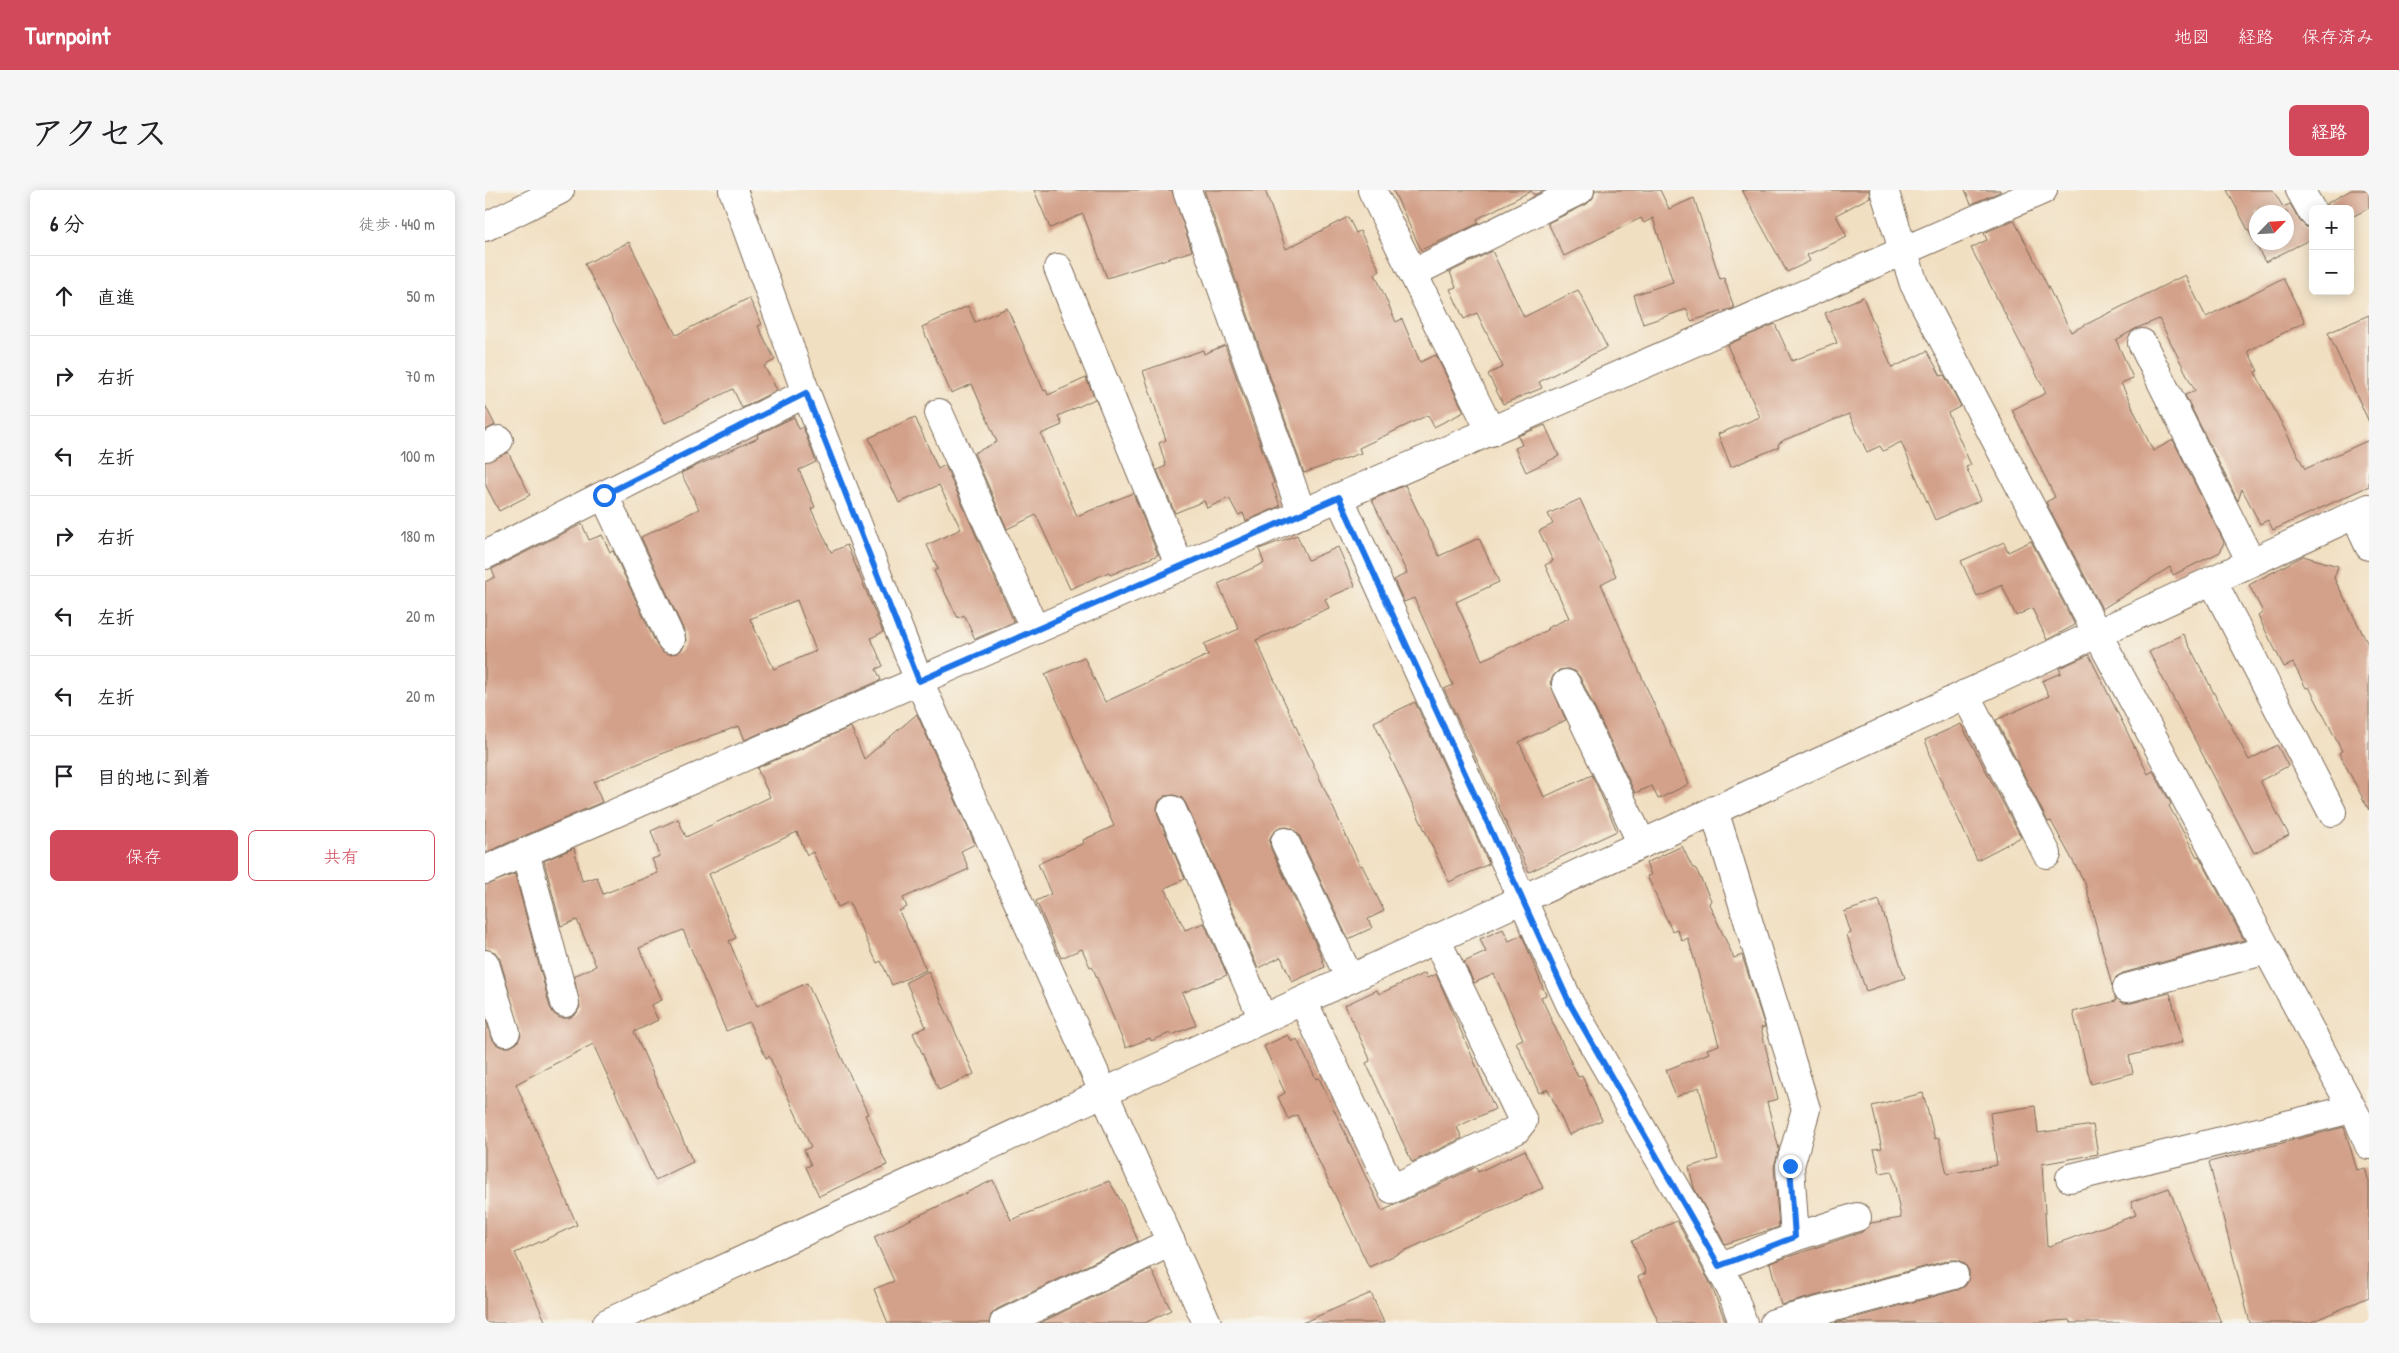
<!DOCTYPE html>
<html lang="ja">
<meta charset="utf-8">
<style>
:root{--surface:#fff;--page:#f6f6f6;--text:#202124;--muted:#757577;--line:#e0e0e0;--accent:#d1495b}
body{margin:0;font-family:"Patrick Hand","Klee One",sans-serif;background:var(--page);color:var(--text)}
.controls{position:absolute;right:15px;top:15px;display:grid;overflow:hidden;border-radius:8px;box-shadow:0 2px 12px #0003}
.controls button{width:45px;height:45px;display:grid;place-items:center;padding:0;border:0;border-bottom:1px solid var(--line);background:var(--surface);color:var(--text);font:25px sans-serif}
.compass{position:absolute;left:1764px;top:15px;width:45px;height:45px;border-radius:50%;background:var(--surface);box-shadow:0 2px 12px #0003;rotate:65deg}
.stop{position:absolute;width:15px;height:15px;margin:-11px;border:4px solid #1a73e8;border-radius:50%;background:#fff}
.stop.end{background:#1a73e8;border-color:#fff;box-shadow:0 1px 5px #0008}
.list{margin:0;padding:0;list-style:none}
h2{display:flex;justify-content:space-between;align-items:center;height:65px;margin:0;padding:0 20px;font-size:21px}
h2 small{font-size:16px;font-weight:400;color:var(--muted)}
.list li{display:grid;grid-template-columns:32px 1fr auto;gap:15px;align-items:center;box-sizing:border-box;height:80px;padding:0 20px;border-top:1px solid var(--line)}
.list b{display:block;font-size:19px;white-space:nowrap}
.list em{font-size:16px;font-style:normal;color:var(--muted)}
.actions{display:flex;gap:10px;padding:15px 20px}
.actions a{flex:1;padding:11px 0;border:1px solid var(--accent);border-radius:8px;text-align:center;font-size:18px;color:var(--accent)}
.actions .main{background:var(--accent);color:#fff}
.icon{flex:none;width:28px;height:28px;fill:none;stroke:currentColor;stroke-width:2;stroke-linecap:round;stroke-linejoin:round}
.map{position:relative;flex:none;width:1884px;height:1133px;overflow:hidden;border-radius:8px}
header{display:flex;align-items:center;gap:30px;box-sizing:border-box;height:70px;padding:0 25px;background:var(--accent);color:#fff}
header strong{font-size:24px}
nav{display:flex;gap:28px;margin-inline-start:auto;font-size:18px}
.intro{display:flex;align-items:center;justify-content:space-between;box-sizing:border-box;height:120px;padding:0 30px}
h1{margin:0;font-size:35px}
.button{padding:12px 22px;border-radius:8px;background:var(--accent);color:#fff;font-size:18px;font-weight:700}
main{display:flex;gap:30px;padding:0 30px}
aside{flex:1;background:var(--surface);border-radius:8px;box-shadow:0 2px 12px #0003}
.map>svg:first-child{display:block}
</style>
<header>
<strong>Turnpoint</strong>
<nav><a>地図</a><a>経路</a><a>保存済み</a></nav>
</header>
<div class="intro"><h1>アクセス</h1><a class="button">経路</a></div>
<main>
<aside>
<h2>6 分<small>徒歩 · 440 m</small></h2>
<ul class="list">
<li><svg class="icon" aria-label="ahead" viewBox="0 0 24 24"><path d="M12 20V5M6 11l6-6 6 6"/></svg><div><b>直進</b></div><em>50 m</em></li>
<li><svg class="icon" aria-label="right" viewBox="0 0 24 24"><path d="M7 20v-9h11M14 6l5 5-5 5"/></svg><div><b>右折</b></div><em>70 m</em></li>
<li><svg class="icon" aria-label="left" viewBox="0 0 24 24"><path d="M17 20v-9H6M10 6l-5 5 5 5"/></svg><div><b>左折</b></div><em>100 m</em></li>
<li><svg class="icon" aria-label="right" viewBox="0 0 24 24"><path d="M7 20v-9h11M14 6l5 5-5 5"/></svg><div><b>右折</b></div><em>180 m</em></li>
<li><svg class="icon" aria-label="left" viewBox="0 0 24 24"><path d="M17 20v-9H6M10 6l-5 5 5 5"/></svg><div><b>左折</b></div><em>20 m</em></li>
<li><svg class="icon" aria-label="left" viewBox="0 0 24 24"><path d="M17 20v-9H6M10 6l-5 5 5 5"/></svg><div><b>左折</b></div><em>20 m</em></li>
<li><svg class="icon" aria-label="arrive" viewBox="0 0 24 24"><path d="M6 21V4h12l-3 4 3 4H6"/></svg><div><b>目的地に到着</b></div></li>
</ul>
<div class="actions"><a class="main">保存</a><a>共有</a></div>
</aside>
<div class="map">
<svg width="1884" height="1133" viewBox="0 0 1884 1133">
<rect width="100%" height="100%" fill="#f7f3e8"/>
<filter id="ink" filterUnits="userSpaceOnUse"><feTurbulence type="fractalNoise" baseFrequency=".02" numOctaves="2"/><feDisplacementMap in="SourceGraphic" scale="10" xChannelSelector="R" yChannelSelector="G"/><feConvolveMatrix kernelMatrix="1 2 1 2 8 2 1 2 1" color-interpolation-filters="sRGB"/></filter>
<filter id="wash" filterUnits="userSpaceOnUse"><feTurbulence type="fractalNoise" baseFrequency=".0096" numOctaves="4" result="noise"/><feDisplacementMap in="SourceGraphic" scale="20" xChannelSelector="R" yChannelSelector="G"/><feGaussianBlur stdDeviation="1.12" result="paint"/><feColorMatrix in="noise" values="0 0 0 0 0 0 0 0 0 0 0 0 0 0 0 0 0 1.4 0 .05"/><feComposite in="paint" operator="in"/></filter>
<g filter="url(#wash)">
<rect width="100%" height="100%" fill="#f1dfc1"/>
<g id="blocks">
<!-- building -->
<g fill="#d3a089" fill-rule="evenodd">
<path d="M549,0H687L707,61L622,88L598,24L565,38Z"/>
<path d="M719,0H780L801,59L863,27L871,43L875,41L895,81L890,84L911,132L917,129L935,172L951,165L979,222L949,237L943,225L874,258L876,263L819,283Z"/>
<path d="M908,0H1060L1049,5L1046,1L992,29L994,33L936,60Z"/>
<path d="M1110,0H1175L1184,19L1209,8L1235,89L1239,88L1249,118L1206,131L1202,119L1158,134L1149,105L1188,92L1168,28L1159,33L1156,28L1079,66L1063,33L1102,14L1108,8Z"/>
<path d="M1257,0H1384L1385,7L1351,25L1362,47L1322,65L1325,71L1302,82Z"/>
<path d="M1480,0H1515V2L1486,14Z"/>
<path d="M1742,0H1788L1798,17L1805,14L1815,31L1821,37L1828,39V48L1780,72ZM1772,22H1802V52H1772Z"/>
<path d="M1866,0H1884V18L1865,28V19H1843L1841,14Z"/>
<path d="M1529,30L1586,142L1700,85L1721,127L1798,88L1820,132L1763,161L1773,181L1770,182L1820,279L1884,250V296L1788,340L1783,330L1775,334L1757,299L1753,311L1700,205L1710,201L1674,129L1650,139L1631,150L1648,188L1636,193L1668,261L1688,250L1739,352L1735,362L1688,385L1685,377L1617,419L1561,312L1570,307L1527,220L1561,203L1486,58L1502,50L1499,43Z"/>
<path d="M144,52L191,145L264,108L277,134L273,136L290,170L279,176L292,200L257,218L248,199L180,233L100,74Z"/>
<path d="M1007,61L1039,127L1093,100L1122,157L1054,192L1057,198L1018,214L1003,184L1018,177L992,123L979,129L965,99L971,97L965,82Z"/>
<path d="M1378,107L1407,178L1442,161L1456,186L1459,185L1476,216L1463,223L1486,275L1481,277L1496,310L1450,330L1416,252L1398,261L1395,256L1382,262L1364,224L1299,250L1293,254L1294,257L1246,277L1233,244L1275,227L1242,155L1290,134L1307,171L1352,153L1340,123Z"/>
<path d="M483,116L490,132L522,118L559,201L561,200L563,205L601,188L610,209L573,226L577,235L556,244L592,326L648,303L673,365L625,385L624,382L585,399L551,325L522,339L489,263L512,252L487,194L466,203L437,137Z"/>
<path d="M1884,125V232L1843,143Z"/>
<path d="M740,155L789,293L787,294L795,316L761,331L758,323L753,325L744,308L722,318L719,311L690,323L672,280L681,276L674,253L681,250L658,181L718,160L719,164Z"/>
<path d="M0,215L10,235L0,240Z"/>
<path d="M309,227L314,239L318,237L331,272L314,280L330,317L326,319L346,362L362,355L398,442L386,448L398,476L391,479L396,490L260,550L254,536L179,563L109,592L117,612L0,663V392L10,387L7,379L97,334L104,350L117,345L125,362L128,361L172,456L177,461L184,464L193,463L198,458L201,451L200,443L156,347L214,319L196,283L273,248L272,245ZM312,410L331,461L289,479L265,429Z"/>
<path d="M430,227L453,279L460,275L529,432L490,449L479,425L473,428L449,381L453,379L442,355L476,339L454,295L414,313L384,248Z"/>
<path d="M1060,235L1074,266L1041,282L1030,258L1037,255L1033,246Z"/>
<path d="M23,262L45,305L14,321L0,294V272Z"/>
<path d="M920,295L954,366L994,348L1014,392L971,412L997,470L1063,440L1062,438L1084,428L1060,375L1068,371L1054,341L1068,334L1063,324L1095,309L1131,386L1116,394L1204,594L1173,609L1167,596L1150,603L1095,487L1090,481L1083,479L1074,480L1068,486L1065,493L1081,530L1034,552L1059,607L1107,585L1132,641L1044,682L959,499L968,495L929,408L919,412L909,390L922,383L887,310Z"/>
<path d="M812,345L823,370L853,357L870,396L840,409L844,418L771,450L875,676L877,675L899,721L883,729L887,738L863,749L814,645L808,639L802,637L794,638L787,644L784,651L786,659L835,763L840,777L807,792L796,767L773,778L701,614L697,608L689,605L680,606L674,611L672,618L673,626L700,689L680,698L700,740L719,733L742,785L697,803L711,835L687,845L685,843L666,851L665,848L641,858L607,776L605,777L597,759L576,768L551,711L566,704L553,674L599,653L598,650L629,636L560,484L599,467L620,512L723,465L719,454L754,439L733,394L779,373L774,359Z"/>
<path d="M1546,351L1590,435L1562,450L1547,418L1531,426L1517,395L1492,406L1476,371L1519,352L1523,362Z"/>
<path d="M1818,366L1853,376L1849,388L1884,456V620L1854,563L1857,561L1824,497L1821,498L1808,473L1799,477L1773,426L1778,422L1764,395Z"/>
<path d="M1698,444L1764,570L1792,555L1803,576L1775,591L1804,645L1769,663L1664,462Z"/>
<path d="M1604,465L1663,584L1668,581L1686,614L1684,616L1712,667L1714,666L1759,750L1638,783L1631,787L1627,796L1600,693L1566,631L1563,632L1511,530L1564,506L1557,491L1576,483L1574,478Z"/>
<path d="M930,512L1004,674L964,692L889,532Z"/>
<path d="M432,524L490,654L476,661L484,679L418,708L422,717L414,721L441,780L407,795L396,771L392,773L364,712L353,717L328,662L322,665L312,642L224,684L251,748L244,751L272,816L322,793L383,924L380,925L402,975L334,1006L321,977L326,975L319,960L326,957L284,866L281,868L264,832L241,841L198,740L154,758L177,810L166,815L173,830L149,842L208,972L170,990L108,854L31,894L92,1035L30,1063L61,1133H0V827L6,847L11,854L17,857H25L32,853L36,845L15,769L10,762L0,759V695L30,684L65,817L69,824L75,828H84L91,824L95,817L89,786L111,776L92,730L76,736L59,671L89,658L97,691L112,687L118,704L173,683L167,669L175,666L166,641L193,629L201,647L285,607L272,578L366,537L379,569Z"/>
<path d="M1476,534L1536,647L1492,670L1444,564L1445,563L1440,550Z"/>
<path d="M1197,656L1207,677L1211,679L1226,710L1224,714L1249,768L1257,765L1280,837L1276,838L1293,909L1282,912L1294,959L1289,977L1294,1037L1240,1054L1209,998L1204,977L1233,969L1214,897L1191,907L1181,880L1224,863L1222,859L1234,855L1203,748L1197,751L1192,739L1187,741L1162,686L1166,685L1161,673Z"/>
<path d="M1394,710L1420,788L1381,801L1362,745L1366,743L1359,722Z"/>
<path d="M1018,739L1024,751L1037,745L1061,805L1056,807L1093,887L1097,886L1117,930L1084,945L1063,899L1054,903L1031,852L1038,849L1009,784L989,793L979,772L1001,762L995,749Z"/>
<path d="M443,781L489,884L454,900L428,843L441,837L421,792Z"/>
<path d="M940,783L942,788L951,784L1010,919L972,937L977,948L927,972L881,873L885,871L884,867L860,815L892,800L894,804Z"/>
<path d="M1685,803L1698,852L1644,866L1648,883L1606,894L1588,822L1631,811L1630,807L1638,813H1646Z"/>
<path d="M803,845L807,852L812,849L831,889L834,888L897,1021L991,977L993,982L1040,960L1058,998L884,1077L812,925L803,929L793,907L800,903L779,856Z"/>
<path d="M1438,903L1450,949L1454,948L1462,984L1512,975L1505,923L1550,916L1553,943L1608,935L1613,964L1557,974L1562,1057L1651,1025L1646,1012L1684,998L1736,1133H1586L1584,1130L1542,1133H1350L1473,1100L1480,1096L1484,1090V1081L1480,1074L1473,1070H1465L1296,1115L1285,1073L1377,1042L1386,1033L1416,1028L1407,981L1395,983L1389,959L1397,958L1387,916Z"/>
<path d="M1859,937L1872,980L1880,978L1884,992V1107L1824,1133H1765L1724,972Z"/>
<path d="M508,990L526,1030L624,991L636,1011L653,1051L512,1119L506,1125L504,1133H403L389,1099L409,1091L389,1047Z"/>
<path d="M1192,1031L1226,1095L1241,1133H1174L1153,1087L1161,1083L1147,1051Z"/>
<path d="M666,1079L686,1120L660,1133H555Z"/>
<path d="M886,1103L899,1133H817Z"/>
</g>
</g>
</g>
<g filter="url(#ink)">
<use href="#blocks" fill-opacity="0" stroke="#7b6957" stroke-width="1"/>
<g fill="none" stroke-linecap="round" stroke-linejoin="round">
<defs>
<g id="street">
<path d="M248,0L321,203L434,491L722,1133"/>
<path d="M702,0L817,324"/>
<path d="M887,0L1006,242"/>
<path d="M1399,0L1429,94L1612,443L1874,931L1884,955"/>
<path d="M1815,0L1828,23"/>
<path d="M0,37L75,0"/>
<path d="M573,78L695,377"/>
<path d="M928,83L1095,0"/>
<path d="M1657,153L1766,372"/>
<path d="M454,223L550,440"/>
<path d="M0,257L14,250"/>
<path d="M119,305L186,449"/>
<path d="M854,307L1085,814L1209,1029L1246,1099L1258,1133"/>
<path d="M1870,325L1884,356"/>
<path d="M0,365L321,203"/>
<path d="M1727,390L1847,622"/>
<path d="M1081,494L1157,654"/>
<path d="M1480,504L1562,664"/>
<path d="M687,620L778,829"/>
<path d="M1229,620L1321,919L1305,976L1310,1047L1234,1077"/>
<path d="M800,652L865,789"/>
<path d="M40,662L80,813"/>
<path d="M0,680L1558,0"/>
<path d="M0,774L21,842"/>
<path d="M1642,798L1782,760"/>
<path d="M818,811L907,999L1031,940L1038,931L951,749"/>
<path d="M1585,988L1867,919"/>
<path d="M1310,1047L1372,1027"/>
<path d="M122,1133L620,902"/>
<path d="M519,1133L686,1052"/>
<path d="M1289,1133L1469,1085"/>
</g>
<path id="secondary" d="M620,902L1884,318"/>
</defs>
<!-- street casing -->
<use href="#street" stroke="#7b6957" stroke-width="30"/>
<!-- secondary casing -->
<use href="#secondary" stroke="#7b6957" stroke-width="30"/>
<!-- street -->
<use href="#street" stroke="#fff" stroke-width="28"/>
<!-- secondary -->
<use href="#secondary" stroke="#fff" stroke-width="28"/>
</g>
</g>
<g fill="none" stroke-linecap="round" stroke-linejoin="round" filter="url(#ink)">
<!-- route -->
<path stroke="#1a73e8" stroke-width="6" d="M119,305L321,203L434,491L854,307L1085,814L1234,1076L1310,1047L1305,976"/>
</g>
</svg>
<div class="controls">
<button>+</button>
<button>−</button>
</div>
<svg class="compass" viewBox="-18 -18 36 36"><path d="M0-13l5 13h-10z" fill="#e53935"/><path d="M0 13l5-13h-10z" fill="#757577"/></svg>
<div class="stop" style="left:119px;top:305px"></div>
<div class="stop end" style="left:1305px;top:976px"></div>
</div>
</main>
